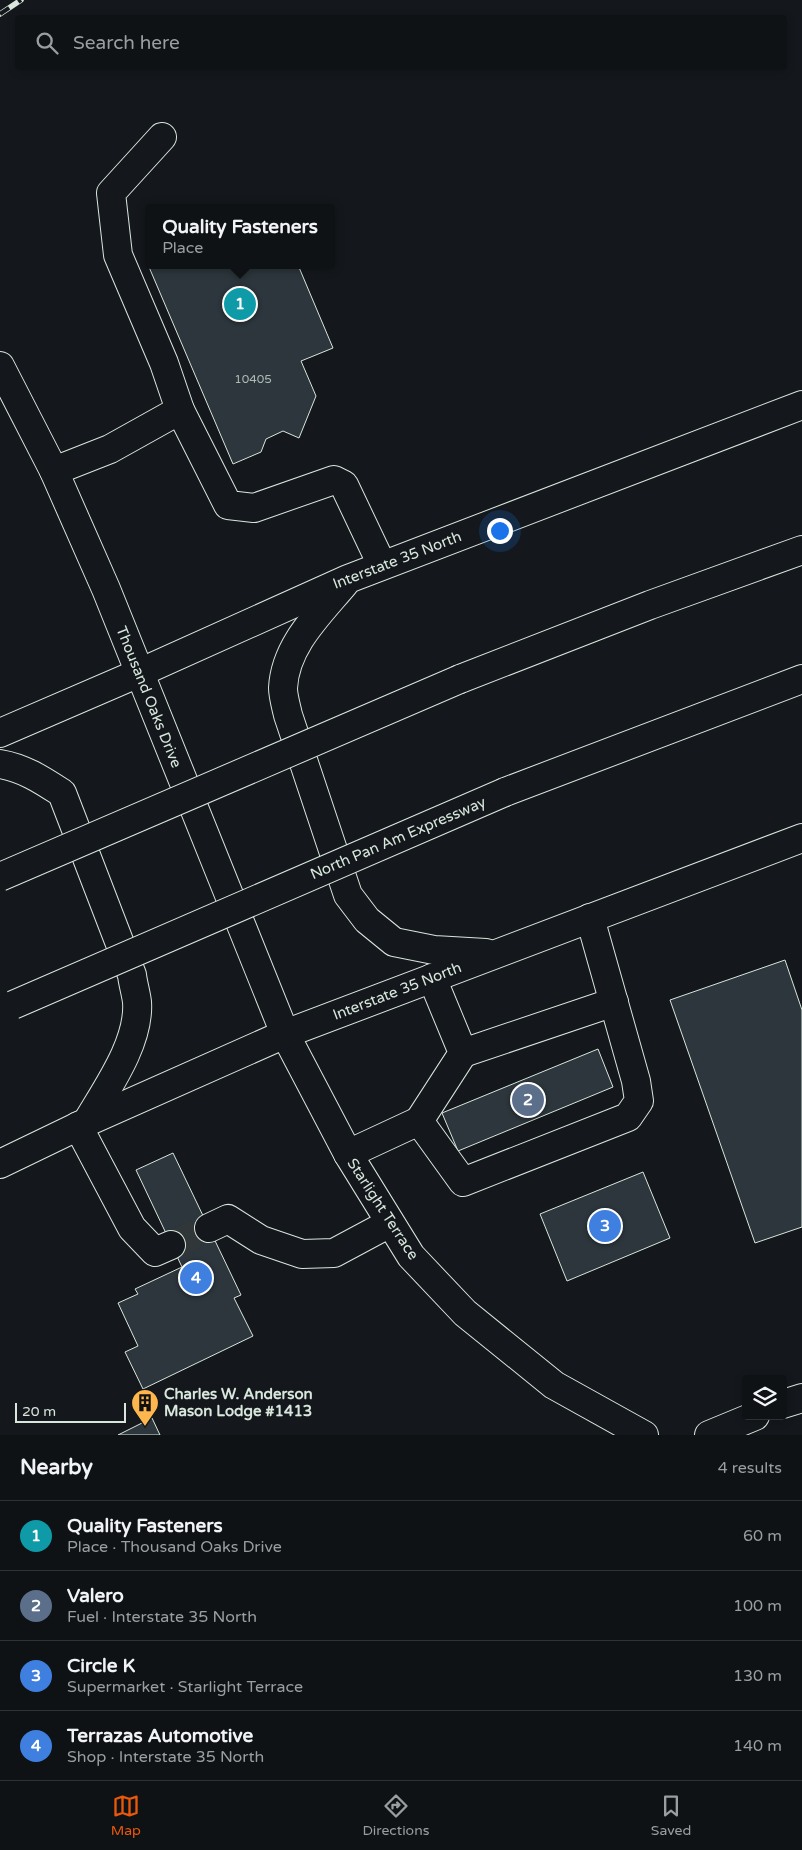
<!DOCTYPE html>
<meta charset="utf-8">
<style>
:root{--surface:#0f1215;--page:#1d2022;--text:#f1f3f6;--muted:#9b9ea0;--line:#2f3234;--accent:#ea580c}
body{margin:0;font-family:"Varela Round",sans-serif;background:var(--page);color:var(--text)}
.controls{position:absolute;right:15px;bottom:15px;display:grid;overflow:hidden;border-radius:5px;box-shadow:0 2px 8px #0003}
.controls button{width:45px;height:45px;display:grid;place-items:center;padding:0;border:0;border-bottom:1px solid var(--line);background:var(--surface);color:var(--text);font:25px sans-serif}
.scale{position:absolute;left:15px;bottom:12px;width:111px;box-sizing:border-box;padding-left:5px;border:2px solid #d8e6dc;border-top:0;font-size:14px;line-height:18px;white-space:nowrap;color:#d8e6dc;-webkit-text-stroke:4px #14181c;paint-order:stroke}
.you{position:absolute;left:499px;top:530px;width:18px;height:18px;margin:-12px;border:4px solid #fff;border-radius:50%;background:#1a73e8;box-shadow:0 0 0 8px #1a73e833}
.badge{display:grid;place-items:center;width:32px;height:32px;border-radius:50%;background:var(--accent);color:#fff;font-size:16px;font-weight:700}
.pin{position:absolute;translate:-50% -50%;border:2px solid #fff;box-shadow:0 1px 5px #0006}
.popup{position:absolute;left:145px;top:204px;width:190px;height:65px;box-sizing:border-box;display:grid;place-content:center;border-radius:5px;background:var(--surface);filter:drop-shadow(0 1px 4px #0005);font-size:16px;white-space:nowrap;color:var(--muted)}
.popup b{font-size:19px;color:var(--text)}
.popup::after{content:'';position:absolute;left:50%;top:100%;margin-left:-10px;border:10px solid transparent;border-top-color:var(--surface)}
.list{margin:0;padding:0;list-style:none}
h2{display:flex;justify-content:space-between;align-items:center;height:65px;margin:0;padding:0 20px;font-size:21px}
h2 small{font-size:16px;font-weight:400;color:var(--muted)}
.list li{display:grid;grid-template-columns:32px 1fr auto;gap:15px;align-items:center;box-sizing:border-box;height:70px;padding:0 20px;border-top:1px solid var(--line)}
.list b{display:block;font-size:19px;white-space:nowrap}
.list p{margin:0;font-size:16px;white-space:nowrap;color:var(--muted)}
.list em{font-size:16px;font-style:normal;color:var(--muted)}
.icon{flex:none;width:28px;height:28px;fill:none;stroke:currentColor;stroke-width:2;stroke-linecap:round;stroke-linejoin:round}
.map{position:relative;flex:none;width:802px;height:1435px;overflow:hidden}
.search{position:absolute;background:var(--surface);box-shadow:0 2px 8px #0003;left:15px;right:15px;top:15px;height:55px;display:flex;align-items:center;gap:12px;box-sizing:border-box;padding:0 18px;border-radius:5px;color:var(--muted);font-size:19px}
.sheet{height:345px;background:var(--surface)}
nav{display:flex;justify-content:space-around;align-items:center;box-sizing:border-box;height:70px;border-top:1px solid var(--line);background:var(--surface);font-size:14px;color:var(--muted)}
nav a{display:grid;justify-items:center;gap:2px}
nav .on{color:var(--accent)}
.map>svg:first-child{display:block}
</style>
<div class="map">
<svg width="802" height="1435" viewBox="0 0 802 1435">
<rect width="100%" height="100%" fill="#14181c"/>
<!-- building -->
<g fill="#2c363c" stroke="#d8e6dc">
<path d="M149,259V265H298L333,348L301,361L316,396L299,438L283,431L266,439L261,452L233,464L146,260Z"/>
<path d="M785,960L802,1010V1227L755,1243L670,1000Z"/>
<path d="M598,1049L613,1087L458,1151L442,1113Z"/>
<path d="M173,1153L241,1295L234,1298L253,1336L143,1389L125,1352L138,1346L118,1303L138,1294L135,1289L182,1267L136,1170Z"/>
<path d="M643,1172L670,1238L567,1281L540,1214Z"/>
<path d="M152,1418L160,1435H118Z"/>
</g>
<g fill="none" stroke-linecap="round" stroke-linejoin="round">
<!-- minor-tunnel -->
<path stroke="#313739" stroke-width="28" stroke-dasharray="28 14" stroke-linecap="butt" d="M171,1245L209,1228"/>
<defs>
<g id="minor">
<path d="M162,137L111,193L118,255L164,363L180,410"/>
<path d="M54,471L110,449L180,410L228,505L254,508L334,480L344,485L382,565"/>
<path d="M285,1034L348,1154L411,1256L465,1313L554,1385L644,1435"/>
<path d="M463,1053L614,1002"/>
<path d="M419,1121L463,1053L432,978"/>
<path d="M78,1126L132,1228L155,1252L171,1245"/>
<path d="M348,1154L419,1121L463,1182L628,1117L639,1101L636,1081L590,918"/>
<path d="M209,1228L228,1219L261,1240L302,1254L334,1253L390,1223"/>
<path d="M783,1404L802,1398"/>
<path d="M709,1435L755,1416"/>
</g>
<g id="major">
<path d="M0,366L54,471L106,589L285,1034"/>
<path d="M344,584C318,615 285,646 283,688C283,696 286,706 288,715L348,895L367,920L394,942L434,950L486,953"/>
<path d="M0,733L139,673L348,579L802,405"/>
<path d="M0,764C24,768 42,780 62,793L132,975C133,984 136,993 137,1002C140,1042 107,1088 87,1122"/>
<path d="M0,1164L87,1122L285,1034L802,838"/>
</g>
<g id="highway">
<path d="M460,679L650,605L802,550"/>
<path d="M505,792L802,679"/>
</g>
</defs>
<!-- minor casing -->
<use href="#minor" stroke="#d8e6dc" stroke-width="30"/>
<!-- major casing -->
<use href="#major" stroke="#d8e6dc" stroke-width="30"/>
<!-- highway casing -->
<use href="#highway" stroke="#d8e6dc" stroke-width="30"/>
<!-- minor -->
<use href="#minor" stroke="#14181c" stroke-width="28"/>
<!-- major -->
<use href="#major" stroke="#14181c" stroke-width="28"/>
<!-- highway -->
<use href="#highway" stroke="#14181c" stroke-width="28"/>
<defs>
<path id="rail" d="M0,14L21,0"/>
</defs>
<!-- rail casing -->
<use href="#rail" stroke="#d8e6dc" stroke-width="5.5"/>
<!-- rail -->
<use href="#rail" stroke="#14181c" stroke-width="4" stroke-dasharray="11" stroke-linecap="butt"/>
<defs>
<g id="highway-bridge">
<path d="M0,877L460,679"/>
<path d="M13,1005L505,792"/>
</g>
</defs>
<!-- highway-bridge casing -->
<use href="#highway-bridge" stroke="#d8e6dc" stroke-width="30" stroke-linecap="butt"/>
<!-- highway-bridge -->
<use href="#highway-bridge" stroke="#14181c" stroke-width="28"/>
</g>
<!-- icons -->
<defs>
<symbol id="building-pin" viewBox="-11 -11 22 30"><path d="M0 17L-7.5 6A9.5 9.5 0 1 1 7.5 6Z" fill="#ffb74d" stroke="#14181c"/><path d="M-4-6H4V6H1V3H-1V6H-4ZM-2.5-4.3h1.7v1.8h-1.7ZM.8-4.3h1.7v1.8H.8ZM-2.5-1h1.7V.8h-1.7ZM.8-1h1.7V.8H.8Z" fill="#111"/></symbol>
</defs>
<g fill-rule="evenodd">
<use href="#building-pin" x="129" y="1387" width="32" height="43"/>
</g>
<g text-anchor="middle" stroke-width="4" stroke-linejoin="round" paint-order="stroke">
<!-- number labels -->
<g font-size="12" fill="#adbab4">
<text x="253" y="383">10405</text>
</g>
<!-- street labels -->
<g font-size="15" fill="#d8e6dc" stroke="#14181c">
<text transform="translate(397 560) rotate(-21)" y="5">Interstate 35 North</text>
<text transform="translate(149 697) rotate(68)" y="5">Thousand Oaks Drive</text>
<text transform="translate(398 838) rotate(-23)" y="5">North Pan Am Expressway</text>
<text transform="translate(397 991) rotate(-21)" y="5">Interstate 35 North</text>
<text transform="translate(383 1209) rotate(57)" y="5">Starlight Terrace</text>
</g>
<!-- poi labels -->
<g font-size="15" font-weight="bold" fill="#d8e6dc" stroke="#14181c" text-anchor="start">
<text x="164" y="1399">Charles W. Anderson<tspan x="164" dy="17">Mason Lodge #1413</tspan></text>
</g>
</g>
</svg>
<div class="controls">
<button><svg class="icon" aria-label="layers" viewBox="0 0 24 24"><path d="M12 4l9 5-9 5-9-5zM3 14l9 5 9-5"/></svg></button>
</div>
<div class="scale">20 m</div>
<div class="you"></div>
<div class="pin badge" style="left:240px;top:304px;background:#0f9aa8">1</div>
<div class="popup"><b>Quality Fasteners</b>Place</div>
<div class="pin badge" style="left:528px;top:1100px;background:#5c6f8a">2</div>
<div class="pin badge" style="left:605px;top:1226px;background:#3f7fe0">3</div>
<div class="pin badge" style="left:196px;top:1278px;background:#3f7fe0">4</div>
<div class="search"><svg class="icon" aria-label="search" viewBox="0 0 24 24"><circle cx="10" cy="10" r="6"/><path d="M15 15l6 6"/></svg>Search here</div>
</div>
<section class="sheet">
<h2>Nearby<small>4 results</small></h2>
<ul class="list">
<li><span class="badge" style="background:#0f9aa8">1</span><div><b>Quality Fasteners</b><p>Place · Thousand Oaks Drive</p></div><em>60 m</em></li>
<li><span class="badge" style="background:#5c6f8a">2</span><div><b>Valero</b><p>Fuel · Interstate 35 North</p></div><em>100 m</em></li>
<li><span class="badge" style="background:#3f7fe0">3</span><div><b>Circle K</b><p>Supermarket · Starlight Terrace</p></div><em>130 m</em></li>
<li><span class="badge" style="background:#3f7fe0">4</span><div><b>Terrazas Automotive</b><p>Shop · Interstate 35 North</p></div><em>140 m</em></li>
</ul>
</section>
<nav>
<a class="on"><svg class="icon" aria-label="map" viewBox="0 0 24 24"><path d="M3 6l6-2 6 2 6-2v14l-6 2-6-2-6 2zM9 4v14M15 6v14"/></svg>Map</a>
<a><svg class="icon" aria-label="directions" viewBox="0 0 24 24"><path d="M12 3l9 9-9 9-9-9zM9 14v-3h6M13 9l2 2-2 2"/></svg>Directions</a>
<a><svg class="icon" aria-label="saved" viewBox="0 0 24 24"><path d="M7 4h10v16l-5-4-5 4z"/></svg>Saved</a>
</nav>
